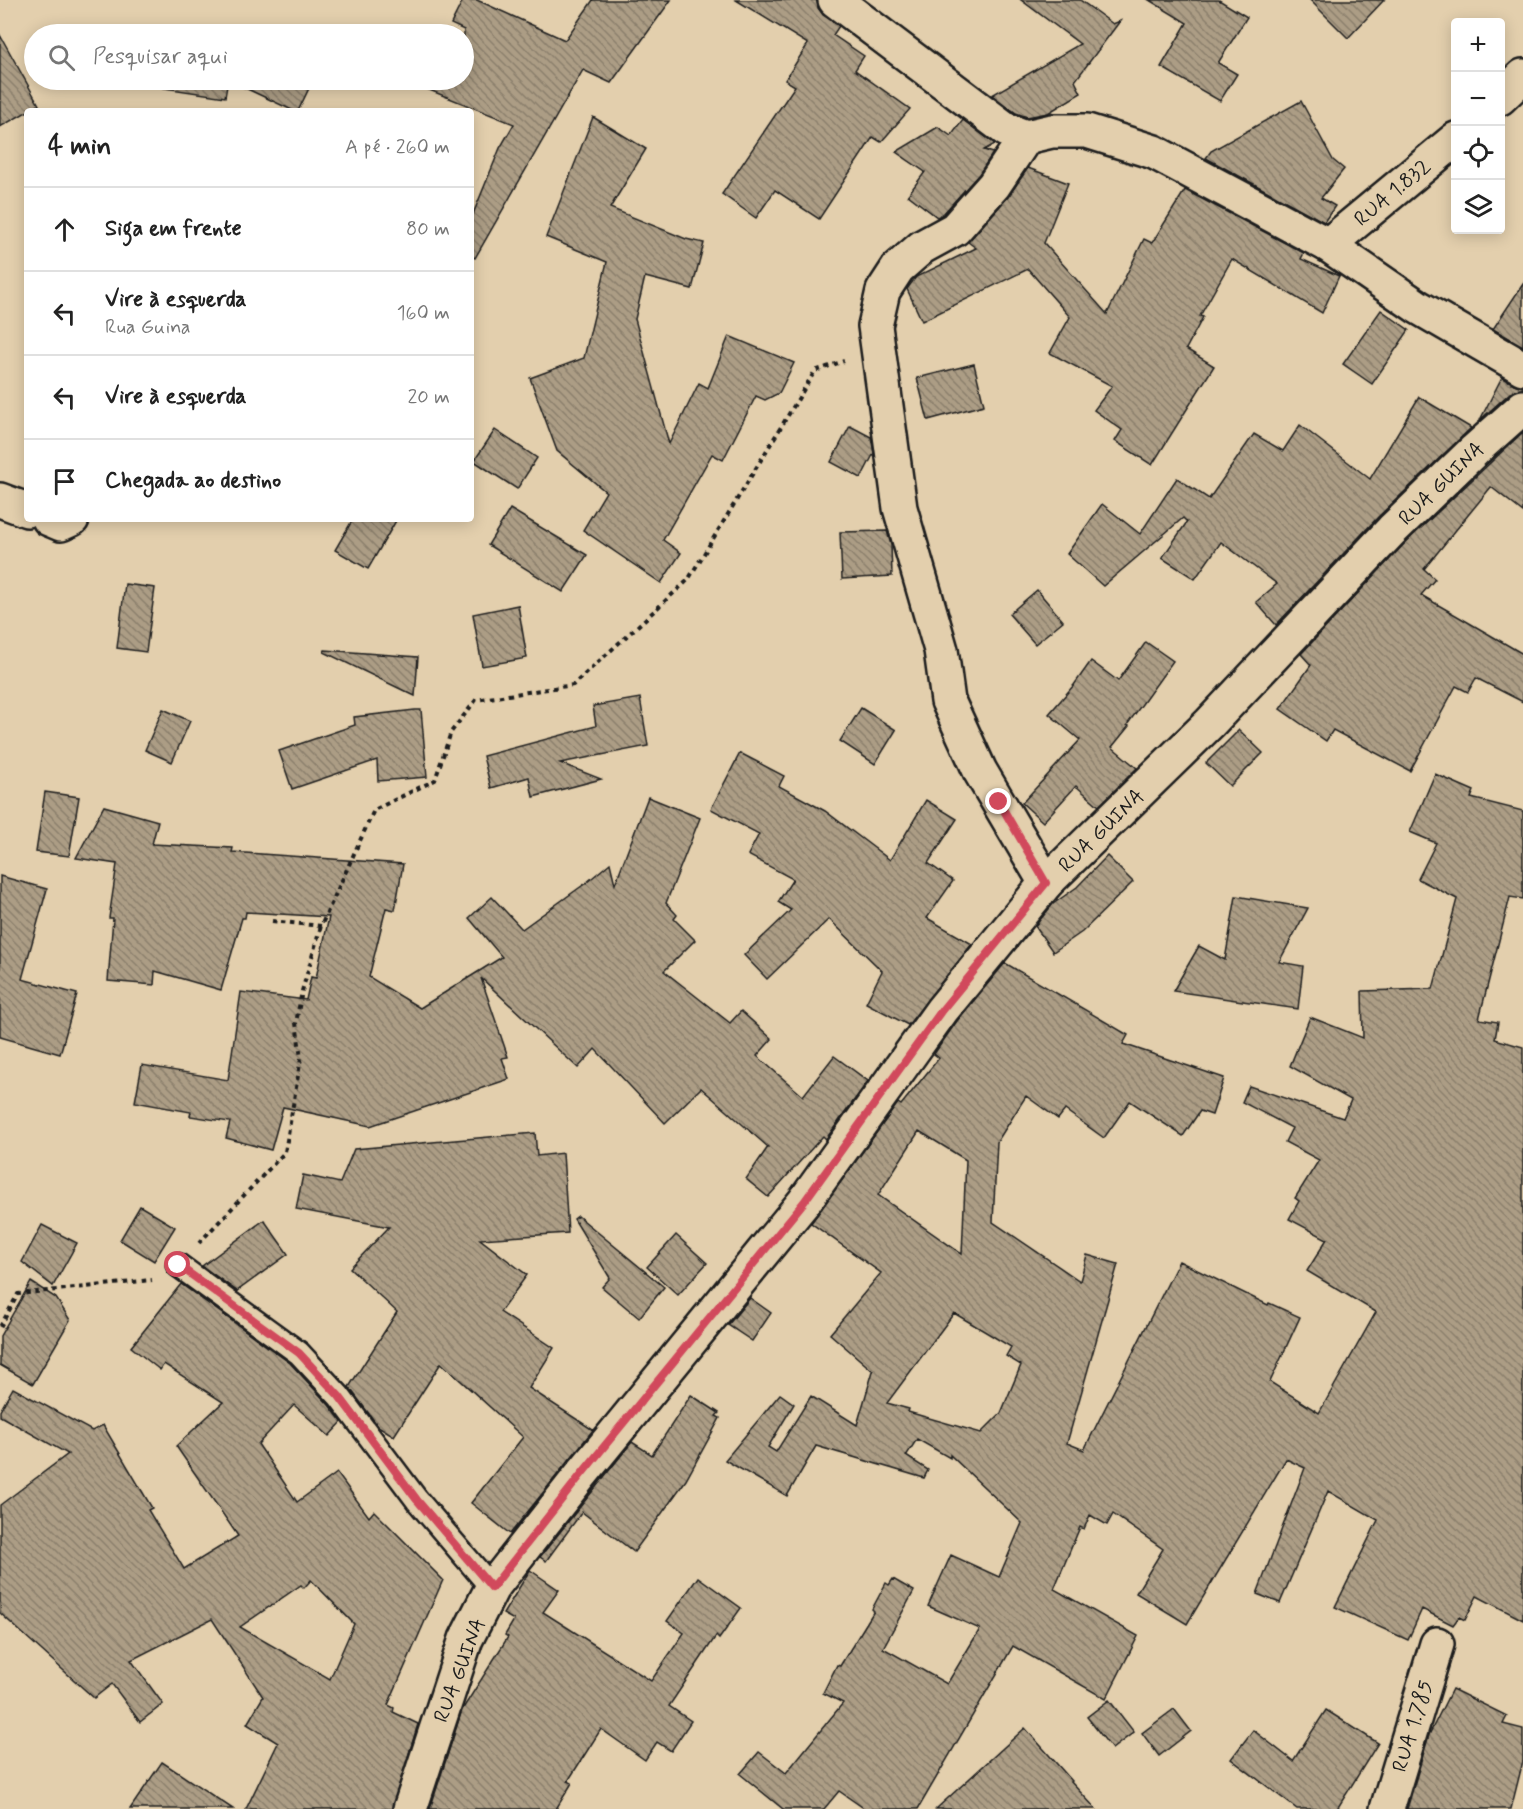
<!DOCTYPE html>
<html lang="pt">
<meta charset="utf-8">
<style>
:root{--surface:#fff;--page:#f6f6f6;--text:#222;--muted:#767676;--line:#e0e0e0}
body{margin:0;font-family:Mynerve,sans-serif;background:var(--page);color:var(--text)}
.controls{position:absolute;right:18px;top:18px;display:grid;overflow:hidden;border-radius:6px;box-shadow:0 3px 15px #0003}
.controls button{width:54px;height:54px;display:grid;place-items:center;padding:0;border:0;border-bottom:2px solid var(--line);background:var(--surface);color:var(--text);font:30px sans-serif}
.stop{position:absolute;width:18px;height:18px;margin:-14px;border:4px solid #d1495b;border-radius:50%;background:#fff}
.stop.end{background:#d1495b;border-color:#fff;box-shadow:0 2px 6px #0008}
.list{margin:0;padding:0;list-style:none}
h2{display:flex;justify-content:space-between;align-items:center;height:78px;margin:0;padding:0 24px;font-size:26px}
h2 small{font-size:20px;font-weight:400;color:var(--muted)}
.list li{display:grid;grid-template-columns:39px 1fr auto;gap:18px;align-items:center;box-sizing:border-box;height:84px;padding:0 24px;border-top:2px solid var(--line)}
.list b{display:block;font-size:22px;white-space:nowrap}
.list p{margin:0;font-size:20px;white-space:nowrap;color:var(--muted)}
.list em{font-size:20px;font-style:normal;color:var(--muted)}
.icon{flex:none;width:33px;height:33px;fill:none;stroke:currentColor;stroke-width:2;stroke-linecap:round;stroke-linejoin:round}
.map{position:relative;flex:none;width:1523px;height:1809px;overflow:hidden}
.search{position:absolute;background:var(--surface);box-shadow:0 3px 15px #0003;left:24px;top:24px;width:450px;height:66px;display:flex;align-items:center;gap:15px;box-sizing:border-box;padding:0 21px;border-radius:33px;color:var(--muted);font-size:22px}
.panel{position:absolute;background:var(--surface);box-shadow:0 3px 15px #0003;left:24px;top:108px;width:450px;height:414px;border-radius:6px}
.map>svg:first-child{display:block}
</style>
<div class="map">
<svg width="1523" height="1809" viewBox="0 0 1523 1809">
<defs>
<pattern id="building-back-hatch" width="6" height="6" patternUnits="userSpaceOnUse" patternTransform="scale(1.5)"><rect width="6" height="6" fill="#ac9d85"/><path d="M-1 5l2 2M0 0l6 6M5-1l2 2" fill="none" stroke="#8b7f6c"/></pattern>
</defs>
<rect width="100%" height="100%" fill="#e3cfad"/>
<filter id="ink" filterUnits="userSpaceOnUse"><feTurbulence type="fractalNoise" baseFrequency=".0167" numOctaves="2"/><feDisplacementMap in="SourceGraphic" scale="12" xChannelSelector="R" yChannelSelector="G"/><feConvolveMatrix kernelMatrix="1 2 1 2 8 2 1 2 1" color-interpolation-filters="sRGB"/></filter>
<g filter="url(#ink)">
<!-- building -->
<g fill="url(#building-back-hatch)" stroke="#1c1c1c" stroke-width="1.5" fill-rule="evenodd">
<path d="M463,0H477L565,40L593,0H671L611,83L583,70L475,258L471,256V219L500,148L514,124L407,81V80H464V30L451,24Z"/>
<path d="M736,0H817L818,8L823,15L839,26L833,35L864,56L855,70L910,109L881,142L873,137L819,219L775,190L756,218L722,194L795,86L785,80L808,44Z"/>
<path d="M1021,0H1080L1113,24L1120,21L1075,81L1081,93L1048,113L1027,117L1016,113L992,95L1080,44Z"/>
<path d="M1149,0H1219L1247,17L1218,63L1237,74L1220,101L1161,67L1187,23Z"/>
<path d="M1310,0H1384L1348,38Z"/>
<path d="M174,28L216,34H173Z"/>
<path d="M0,35L39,105L0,127Z"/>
<path d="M166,80H313L298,111H294L228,80L225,97L164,88Z"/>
<path d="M1301,101L1333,160L1344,169L1321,198L1335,206L1324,222L1206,158L1211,151Z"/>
<path d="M593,117L646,149L610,208L686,239L704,243L692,289L645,277L635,319L669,444L699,383L708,388L729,336L794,363L779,393L765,400L756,396L723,460L712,454L663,540L681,553L661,583L583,530L606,492L557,451L530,378L584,358L607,262L546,237Z"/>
<path d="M963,120L995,144L984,150L993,153L979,174L943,214L937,217L908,195L907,196L925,172L896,152L938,127L951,136Z"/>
<path d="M1028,168L1068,183L1044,243L1107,314L1144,239L1152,243L1185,190L1304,253L1301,259L1339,276L1322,313L1232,259L1200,316L1203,317L1186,349L1214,366L1152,465L1115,441L1122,430L1094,410L1112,386L1050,353L1070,317L1028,269L922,321L907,289L916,277L976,248L968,242L1008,197Z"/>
<path d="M1523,284V346L1493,329Z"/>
<path d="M1381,310L1409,330L1372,384L1343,364Z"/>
<path d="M974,364L984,405L928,420L917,378Z"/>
<path d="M1502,377L1514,384L1523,387V389L1510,393L1480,420Z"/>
<path d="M1419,397L1471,428L1378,517L1276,625L1256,602L1277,584L1221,542L1195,579L1162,558L1187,522L1183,518L1103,586L1067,554L1102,504L1140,534L1177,478L1209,499L1254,434L1283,451L1300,425L1370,479Z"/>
<path d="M850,426L871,437L874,453L861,478L831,462Z"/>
<path d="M495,430L537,458L517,489L474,461Z"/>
<path d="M1523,432V512L1491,487L1424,569L1435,579L1421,595L1523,654V702L1476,678L1468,692L1456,686L1410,771L1333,730L1326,741L1280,709L1311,665L1301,654L1405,543Z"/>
<path d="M510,509L587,555L563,592L488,545Z"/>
<path d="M353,519H397L368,569L335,550Z"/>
<path d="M887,531L891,545L892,576L842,579L840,532Z"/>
<path d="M125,584L155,588L146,652L117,648Z"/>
<path d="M1037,590L1063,621L1035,644L1009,614Z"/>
<path d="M518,605L527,658L482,666L473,614Z"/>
<path d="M1146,642L1173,661L1127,725L1129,726L1112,747L1137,768L1099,806L1076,786L1043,822L1022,803L1080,740L1049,714L1074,685L1091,661L1118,681Z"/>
<path d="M325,650L418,657L415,696L324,652Z"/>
<path d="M640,698L648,746L560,763L601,779L533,797L529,777L491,788L483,756L596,726L593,706Z"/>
<path d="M861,708L896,730L875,764L840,741Z"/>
<path d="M163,709L190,721L172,762L145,750Z"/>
<path d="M415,710H421L427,777L378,781L377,760L292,789L279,751L355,725L354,717Z"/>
<path d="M1239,730L1263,753L1230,786L1206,763Z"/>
<path d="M740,753L784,776L779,786L825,811L890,860L926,800L957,819L928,863L953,881L927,918L972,944L908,1025L866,1003L882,971L829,919L767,979L744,955L791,910L778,902L793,879L748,855L759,834L711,809Z"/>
<path d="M1435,774L1474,791L1471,798L1523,811V899L1510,897L1479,1019L1498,1022L1495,1039L1523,1047V1620L1477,1596L1465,1620L1459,1617L1453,1625L1422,1609L1408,1640L1335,1607L1378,1520L1328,1491L1280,1603L1257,1594L1305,1468L1286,1459L1187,1624L1136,1593L1163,1549L1113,1514L1107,1525L1090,1515L1084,1529L1080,1527L1054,1589L1138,1636L1106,1699L1013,1646L918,1809H865L839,1791L824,1809H783L740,1774L759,1752L786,1773L843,1703L823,1693L837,1665L840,1666L874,1611L872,1609L886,1583L889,1585L893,1579L914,1591L883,1648L947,1684L980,1629L928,1606L951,1555L999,1577L1022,1523L950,1455V1458L917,1439L906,1456L928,1470L924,1478L816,1446L787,1496L725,1460L780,1394L794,1404L768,1447L776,1452L811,1396L857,1425L873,1371L830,1334L881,1273L811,1223L898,1103L901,1105L939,1058L934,1054L957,1021L1005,963L1128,1035L1123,1044L1224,1078L1212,1115L1200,1111L1183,1136L1130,1101L1104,1138L1065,1110L1058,1119L1026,1096L997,1142L993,1222L1080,1281L1087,1255L1118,1264L1067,1443L1084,1450L1179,1261L1268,1305L1269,1303L1300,1317L1270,1382L1319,1413L1376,1312L1307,1271L1327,1239L1289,1219L1299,1201L1295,1198L1319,1160L1285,1142L1292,1128L1242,1102L1249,1086L1343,1118L1351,1100L1290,1066L1310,1017L1363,1038L1362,991L1433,989L1457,899L1418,879L1436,843L1410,832ZM919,1131L966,1160L962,1254L878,1195ZM954,1313L1011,1347L1006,1356L1021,1365L1001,1413L981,1433L908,1412L909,1409L887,1403Z"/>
<path d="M45,792L79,797L69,856L36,852Z"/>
<path d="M648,797L700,818L666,903L677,915L674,919L695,940L664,971L730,1023L741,1011L772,1039L757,1056L803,1096L834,1056L868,1081L826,1139L823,1136L768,1197L746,1179L768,1147L701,1088L665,1123L595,1049L578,1068L481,978L508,1057L502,1058L509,1079L370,1126L283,1107L271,1150L226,1138L230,1122L190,1116L191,1112L135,1102L142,1065L228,1080L241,992L306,1000L311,977L316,978L329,917L246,912L245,918H242L221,990L155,971L154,985L108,981L113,918H109L117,864L76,858L104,806L158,821L152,844L233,848L232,852L403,864L395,910L386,908L369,977L420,1008L502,957L469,918L492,897L522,929L586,883L610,863L615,884Z"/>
<path d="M1107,856L1133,882L1082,932L1053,952L1035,926L1053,904L1077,887Z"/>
<path d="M0,876L47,889L22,979L77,994L60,1054L0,1037Z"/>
<path d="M1236,896L1308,908L1279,962L1303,966L1298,1009L1173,991L1199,946L1225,960Z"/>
<path d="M535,1133L537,1156L563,1153L568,1233L480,1239L527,1275L500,1312L554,1348L529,1388L593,1430L510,1534L471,1503L523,1437L441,1363L394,1436L378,1426L349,1387L397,1312L350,1268L389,1227L296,1209L303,1175L340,1183L354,1149Z"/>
<path d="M140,1206L175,1227L154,1261L120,1240Z"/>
<path d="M578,1216L664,1287L639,1318L602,1287L610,1278L574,1219Z"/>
<path d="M264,1220L288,1254L237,1291L202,1266Z"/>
<path d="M42,1225L77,1243L53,1286L22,1262Z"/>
<path d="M676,1235L707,1263L678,1295L647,1267Z"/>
<path d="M31,1282L56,1298L70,1320L33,1384L0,1365V1336Z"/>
<path d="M181,1284L290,1363L329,1405L342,1422L329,1436L294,1405L258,1444L297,1502L337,1473L369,1517L374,1511L443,1580L388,1705L394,1708L393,1712L418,1724L392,1809H246L278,1743L247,1724L263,1697L212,1619L131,1660L163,1704L140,1722L112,1684L94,1698L0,1613V1505L68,1454L0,1416V1411L13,1388L92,1431L103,1425L152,1508L148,1510L184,1569L238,1536L176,1446L223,1402L164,1364L160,1370L131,1347ZM311,1580L354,1624L330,1679L240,1627L301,1585L304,1588Z"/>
<path d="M750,1298L771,1313L752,1341L728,1325Z"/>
<path d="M691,1395L719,1413L716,1416L720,1418L686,1480L634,1552L582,1512L546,1561L540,1557L632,1442L652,1455Z"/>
<path d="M530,1570L559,1590L543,1612L651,1681L684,1633L667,1621L698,1577L741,1608L719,1639L716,1636L669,1706L691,1721L671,1751L657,1742L645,1760L601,1729L568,1781L572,1783L556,1809H430L462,1710L508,1637L505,1635L514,1620L503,1614Z"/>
<path d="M1452,1689L1507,1716L1503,1724L1523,1729V1761L1511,1809H1407L1429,1735Z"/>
<path d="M1109,1700L1134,1732L1112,1749L1087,1717Z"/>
<path d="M1174,1709L1191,1731L1159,1756L1142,1733Z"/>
<path d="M1326,1710L1378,1743L1337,1809H1297L1231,1759L1253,1730L1293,1761Z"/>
<path d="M1025,1728L1072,1781L1071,1782L1096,1809H936Z"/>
<path d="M162,1762L233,1809H130Z"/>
</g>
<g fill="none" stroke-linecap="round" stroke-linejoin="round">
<defs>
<path id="service" d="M178,1265L299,1353L339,1396L417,1500L492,1588"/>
<g id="minor">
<path d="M835,0L1007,130L1026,137L1052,131H1087L1154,152L1328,245L1418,307L1523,368"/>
<path d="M1500,98L1523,76"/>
<path d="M1026,137L994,185L955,229L922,247L898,268L883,291L875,326L900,508L941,650L948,701L980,771L1046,883"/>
<path d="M1328,245L1456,139"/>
<path d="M0,500L27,510"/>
<path d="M49,519L61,524L72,519"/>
<path d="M410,1809L466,1639L492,1588L580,1476L804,1202L942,1010L1046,883L1210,723L1392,530L1475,450L1523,407"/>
<path d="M1387,1809L1437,1644"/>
</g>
</defs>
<!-- service casing -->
<use href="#service" stroke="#1c1c1c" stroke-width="27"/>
<!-- minor casing -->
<use href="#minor" stroke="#1c1c1c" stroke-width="38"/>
<!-- path -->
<g stroke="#1c1c1c" stroke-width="4" stroke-dasharray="4.5 4.5" stroke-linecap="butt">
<path d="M272,921L321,926"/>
<path d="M199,1243L285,1152L301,1058L296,1023L302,991L321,926L374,810L435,780L451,732L476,700L573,685L688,580L815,371L844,361"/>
<path d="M0,1327L18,1294L152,1280"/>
</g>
<!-- service -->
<use href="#service" stroke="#e3cfad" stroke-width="22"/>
<!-- minor -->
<use href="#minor" stroke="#e3cfad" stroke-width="33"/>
</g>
</g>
<g fill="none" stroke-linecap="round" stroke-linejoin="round" filter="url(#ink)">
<!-- route -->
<path stroke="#d1495b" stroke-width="8" d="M178,1265L299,1353L339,1396L417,1500L492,1588L580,1476L804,1202L942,1010L1046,883L999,802"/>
</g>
<g text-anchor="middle" stroke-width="6" stroke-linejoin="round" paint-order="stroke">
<!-- street labels -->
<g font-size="21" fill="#1c1c1c" stroke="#e3cfad">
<text transform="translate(1392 192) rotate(-40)" y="7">RUA 1.832</text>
<text transform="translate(1441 483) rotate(-44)" y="7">RUA GUINA</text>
<text transform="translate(1101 830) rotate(-44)" y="7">RUA GUINA</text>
<text transform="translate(459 1670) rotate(-69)" y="7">RUA GUINA</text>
<text transform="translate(1412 1726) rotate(-73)" y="7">RUA 1.785</text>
</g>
</g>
</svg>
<div class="controls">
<button>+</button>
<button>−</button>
<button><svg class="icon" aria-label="locate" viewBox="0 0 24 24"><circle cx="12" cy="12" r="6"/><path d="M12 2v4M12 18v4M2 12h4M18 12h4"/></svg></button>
<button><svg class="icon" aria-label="layers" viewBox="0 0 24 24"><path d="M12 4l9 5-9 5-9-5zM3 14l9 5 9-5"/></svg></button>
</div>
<div class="stop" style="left:178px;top:1265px"></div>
<div class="stop end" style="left:999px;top:802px"></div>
<div class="search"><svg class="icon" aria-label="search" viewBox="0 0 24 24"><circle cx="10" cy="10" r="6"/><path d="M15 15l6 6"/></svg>Pesquisar aqui</div>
<section class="panel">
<h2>4 min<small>A pé · 260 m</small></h2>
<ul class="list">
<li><svg class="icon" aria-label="ahead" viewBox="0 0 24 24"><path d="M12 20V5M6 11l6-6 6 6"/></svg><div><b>Siga em frente</b></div><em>80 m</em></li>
<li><svg class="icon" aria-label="left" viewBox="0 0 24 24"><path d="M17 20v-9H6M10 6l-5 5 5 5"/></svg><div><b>Vire à esquerda</b><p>Rua Guina</p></div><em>160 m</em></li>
<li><svg class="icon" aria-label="left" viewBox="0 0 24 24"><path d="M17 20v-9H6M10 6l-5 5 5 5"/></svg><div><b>Vire à esquerda</b></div><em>20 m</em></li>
<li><svg class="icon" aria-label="arrive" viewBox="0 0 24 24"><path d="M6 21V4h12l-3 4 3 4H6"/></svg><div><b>Chegada ao destino</b></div></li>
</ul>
</section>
</div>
